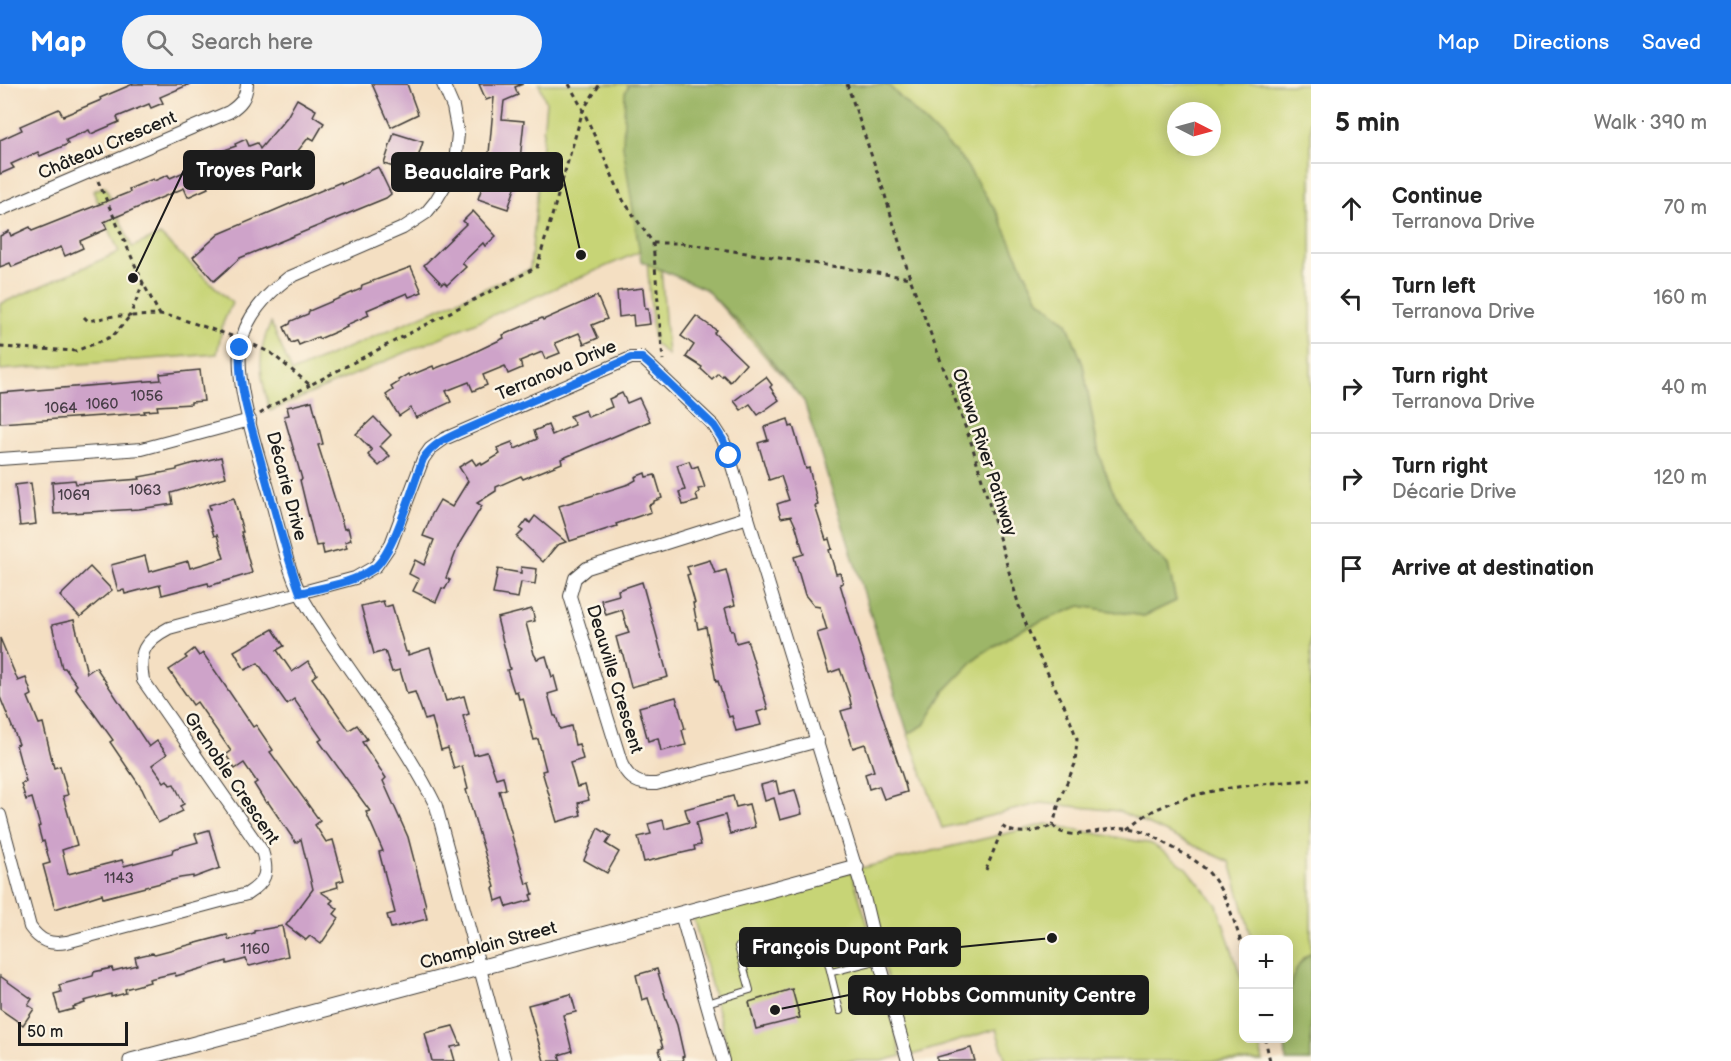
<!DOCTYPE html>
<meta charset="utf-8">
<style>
:root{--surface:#fff;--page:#f2f2f2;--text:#222;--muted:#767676;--line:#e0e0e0;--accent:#1a73e8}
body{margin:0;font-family:"Balsamiq Sans",sans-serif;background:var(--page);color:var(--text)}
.controls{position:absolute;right:18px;bottom:18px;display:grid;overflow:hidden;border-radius:12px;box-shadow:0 3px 15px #0003}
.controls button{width:54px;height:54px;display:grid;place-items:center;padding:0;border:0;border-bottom:2px solid var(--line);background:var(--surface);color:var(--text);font:30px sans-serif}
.compass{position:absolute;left:1167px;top:18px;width:54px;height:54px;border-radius:50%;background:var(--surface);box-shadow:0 3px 15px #0003;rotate:96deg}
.scale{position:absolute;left:18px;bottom:15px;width:110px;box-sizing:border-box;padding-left:6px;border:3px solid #1c1c1c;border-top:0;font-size:16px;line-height:21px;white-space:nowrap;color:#1c1c1c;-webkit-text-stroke:4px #fcf5e5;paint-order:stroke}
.stop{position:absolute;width:18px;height:18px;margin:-14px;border:4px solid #1a73e8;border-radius:50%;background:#fff}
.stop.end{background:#1a73e8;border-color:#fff;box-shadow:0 2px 6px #0008}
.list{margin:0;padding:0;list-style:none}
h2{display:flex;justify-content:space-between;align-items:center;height:78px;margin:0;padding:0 24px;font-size:26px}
h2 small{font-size:20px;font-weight:400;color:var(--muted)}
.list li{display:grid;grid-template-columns:39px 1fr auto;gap:18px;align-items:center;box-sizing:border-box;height:90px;padding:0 24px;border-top:2px solid var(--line)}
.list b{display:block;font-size:22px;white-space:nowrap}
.list p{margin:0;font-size:20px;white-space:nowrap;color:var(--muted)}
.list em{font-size:20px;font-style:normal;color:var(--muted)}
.icon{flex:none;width:33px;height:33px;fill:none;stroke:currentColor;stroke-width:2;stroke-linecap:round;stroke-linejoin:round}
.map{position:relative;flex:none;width:1311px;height:977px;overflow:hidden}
header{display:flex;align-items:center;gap:36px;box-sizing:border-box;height:84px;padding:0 30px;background:var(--accent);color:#fff}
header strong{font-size:28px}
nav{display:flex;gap:33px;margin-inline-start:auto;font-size:21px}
.search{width:420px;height:54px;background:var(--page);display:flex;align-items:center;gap:15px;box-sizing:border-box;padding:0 21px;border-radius:33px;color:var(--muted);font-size:22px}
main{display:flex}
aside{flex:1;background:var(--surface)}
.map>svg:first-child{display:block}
</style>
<header>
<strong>Map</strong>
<div class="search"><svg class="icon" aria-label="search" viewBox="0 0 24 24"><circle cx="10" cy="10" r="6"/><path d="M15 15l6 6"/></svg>Search here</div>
<nav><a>Map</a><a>Directions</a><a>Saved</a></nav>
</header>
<main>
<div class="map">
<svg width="1311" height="977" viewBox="0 0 1311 977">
<rect width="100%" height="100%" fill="#fcf5e5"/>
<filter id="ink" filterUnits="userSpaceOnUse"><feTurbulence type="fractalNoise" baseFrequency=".0167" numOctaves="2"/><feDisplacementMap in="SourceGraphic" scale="12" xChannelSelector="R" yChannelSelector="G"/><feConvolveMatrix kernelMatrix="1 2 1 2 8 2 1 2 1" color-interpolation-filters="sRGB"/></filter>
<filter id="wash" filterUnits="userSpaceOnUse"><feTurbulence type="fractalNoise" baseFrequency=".008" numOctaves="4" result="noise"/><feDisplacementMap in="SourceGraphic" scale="24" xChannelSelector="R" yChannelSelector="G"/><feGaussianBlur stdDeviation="1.35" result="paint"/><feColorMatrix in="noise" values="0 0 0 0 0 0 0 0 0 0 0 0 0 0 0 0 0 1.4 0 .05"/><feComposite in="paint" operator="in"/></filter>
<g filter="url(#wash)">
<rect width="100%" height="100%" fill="#f4dfc2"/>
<!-- green -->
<g fill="#c7d476" stroke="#727849" stroke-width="1.5" fill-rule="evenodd">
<path d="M539,0H728L804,317L664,157L659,159L668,271L654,259L646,165L270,327C261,295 255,270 271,239L292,288L530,185L546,18Z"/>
<path d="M886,0H1311V869L1303,874L1289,907L1288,856L1252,855L1230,778L1119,727L1041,719L942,744L908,650L924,641L944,607L978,572L1020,546L1080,522L1144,532L1176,517L1168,481L1141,457L1112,405L1099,371L1083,281L1067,239L1037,214L997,129ZM1176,27H1212V63H1176Z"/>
<path d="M105,102L132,163L160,151L232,219L223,239L217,270L0,286V220L119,168L93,107Z"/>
<path d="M1046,740L1152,760L1187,784L1217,821L1243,899L1244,954L1258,955L1263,977H1006L996,945L909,972L857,785Z"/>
<path d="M851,787L879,876L901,972L882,977H731L693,832Z"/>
</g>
<!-- forest -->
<g fill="#9db667" stroke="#5c6942" stroke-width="1.5">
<path d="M629,0L888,1L963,76L997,129L1037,214L1067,239L1083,281L1099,371L1112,405L1141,457L1168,481L1176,517L1144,532L1080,522L1020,546L978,572L944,607L924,641L908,650L804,317L749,249L705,205L641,177L623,62L625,9Z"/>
<path d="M1311,869V977H1286L1285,955L1288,954C1288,928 1285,885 1311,869Z"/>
</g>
<g id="blocks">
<!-- building -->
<g fill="#cea3c9">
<path d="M133,0H190L160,13L163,19L151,24L149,20L117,33L119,38L91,50L89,46L66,56L68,60L40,72L38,68L11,80L14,84L0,90V56L22,46L20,42L59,25L63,32L101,16L100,14Z"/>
<path d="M372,0H407L418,30L391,43Z"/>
<path d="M479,0H523L515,3L518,11L504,17L502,35L524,37L518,95L508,125L478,115L493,70H489L494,13L486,16Z"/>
<path d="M297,15L316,26L313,32L324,39L314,56L309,53L289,78L280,71L240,90L247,81L245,78L204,95L208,104L188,113L184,104L104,138L107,145L80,157L83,164L65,172L61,163L12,183L10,179L0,183V152L9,147L11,152L30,143L32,147L130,108L129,105L153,95L154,97L168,91L170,94L191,85L188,79L236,62L235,60L246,55L249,62L257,59L260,65L287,33Z"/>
<path d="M394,49L423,58L413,89L384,80Z"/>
<path d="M378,83L391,110L386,114L240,174L214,197L193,173L219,150L341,98L342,100Z"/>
<path d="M473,127L496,152L485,162L483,159L462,179L466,183L447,201L444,198L442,200L424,181L466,140L463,137Z"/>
<path d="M411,183L422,208L409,213L407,209L367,226L369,231L346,241L347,243L319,255L318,253L299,261L297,257L291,259L284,243L290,240L291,237L308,230L309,227L361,205L362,201Z"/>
<path d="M643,204L645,225H648L650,240L634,242L633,231L619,233L617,207Z"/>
<path d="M597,212L607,235L592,241L598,254L584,260L579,249L555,259L560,269L545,275L542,268L520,277L522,284L508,290L505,282L483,291L487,301L473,307L469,298L446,307L451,318L416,334L411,324L399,332L386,311L393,306L391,303L399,298L398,296L408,290L409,292L433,282L434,285L462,274L504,254L503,251L542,234L543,236Z"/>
<path d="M696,232L716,246L714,249L746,280L730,298L723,291L722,293L718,289L712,295L701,285L702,283L686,273L694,261L681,252Z"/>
<path d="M200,286L204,317L191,318V320L157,322L158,326L144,327L145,329L0,339V309L161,296L160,290Z"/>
<path d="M766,293L772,301L770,303L779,316L758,331L750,320L741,326L734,317Z"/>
<path d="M622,309L627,319L639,314L650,337L561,375L562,379L523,395L521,392L496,403V407L477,419L482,422L459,460L446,494L450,496L445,505L442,504L436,518L413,507L419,495L409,490L415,476L424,481L434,456L423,452L432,430L440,416L452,423L468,397L459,383L472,375L476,381L481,378L482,381L500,370L497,364L512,358L515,365L537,355L534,347L548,341L552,351L575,341L570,332L585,326L588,333L612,323L609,315Z"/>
<path d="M312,317L323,360L318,361L325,383L344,445L348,444L351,456L345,458L347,464L324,470L322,461L316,462L300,396L302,395L284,332L289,331L287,323Z"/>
<path d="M374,333L391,351L380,362L390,372L379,382L368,371L372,366L356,350Z"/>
<path d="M788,335L790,343L793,342L806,385L809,384L818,421L815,422L826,456L829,455L832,465L829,466L836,490L840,489L843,499L840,500L855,550L905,700L907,708L884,715L879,702L869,705L865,690L874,687L865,660L853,664L841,627L852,624L849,611L840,585L829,589L817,549L827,546L820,523L814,522L805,511L794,473L804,470L796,443L791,432L781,434L777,420L789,416L781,392L769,396L758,359L768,356L764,343Z"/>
<path d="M221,373L226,393L171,409L173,420L139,425L54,430L52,398L75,396L76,400L140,395L139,393L177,386V384L191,380Z"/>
<path d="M689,377L692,384L698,382L705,404L698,405L699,408L696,410L698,417L683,421L679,408L685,406L677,381Z"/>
<path d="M645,389L646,393L655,391L662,414L654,417V419L649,421L651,428L616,440L617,442L570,457L559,422L629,400L636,396L635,393Z"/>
<path d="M31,399L36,440L20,442L15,401Z"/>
<path d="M234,414L243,448H241L252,489L209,502L208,499L162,511L160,501L125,510L124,506L118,507L111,481L145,472L149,488L188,477L190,484L224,474L217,451L214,452L206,426L210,425L209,421Z"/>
<path d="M535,432L566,458L557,461L543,478L517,453L523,447L520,445L527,436L530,439Z"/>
<path d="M710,476L715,489L726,486L735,521L725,524L731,547L733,546L736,559L747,556L768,625L757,628L761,641L736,647L732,632L729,633L718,597L716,598L706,543L698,545L693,519H695L687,491L690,490L687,483Z"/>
<path d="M90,483L112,506L80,533L60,512Z"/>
<path d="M521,483L537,485L535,500L521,498L518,514L493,510L498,485L521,489Z"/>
<path d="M642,498L668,593L631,603L622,567L620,568L616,553L629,549L622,526L606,531L601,516L619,511L618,506Z"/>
<path d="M383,517L385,523L392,521L406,568H408V571L430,564L446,617L464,612L469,630L463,632L474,671L487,668L496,694L503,692L506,705L499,707L526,800L530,799L533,810L530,811L532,816L507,823L504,814L496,817L493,804L495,803L466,706L468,705L462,682L454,685L448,664L441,666L432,634L425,636L415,608L407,610L400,586L392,588L385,567L374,570L361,522Z"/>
<path d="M532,525L535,537L526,539L534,570L537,575L546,572L552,593L554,592L558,607L548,610L554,632H556L560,645L571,642L575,661L579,660L583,675L570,679L577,703L585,701L589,716L578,719L581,731L557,738L542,687L546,686L538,655L534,656L523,614L519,615L517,607L514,608L507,586L510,585L497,534Z"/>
<path d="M74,536L87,589L96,583L149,663L157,657L167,670L152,681L164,698L167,696L170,701L174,700L184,720L180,722L183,727L158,739L142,705L110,658L113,656L75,603L77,601L65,584H62L52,541Z"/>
<path d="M273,545L284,562L277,566L292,588L308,577L317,590L312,594L349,646L357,641L367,655L362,658L386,694L383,697L408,753L426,822L424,823L427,835L391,844L387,831L395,829L379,768L383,767L366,728L370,727L319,657L322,655L294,615L287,620L258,579L245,586L234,567Z"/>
<path d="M0,554L18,597L26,594L32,611L28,613L39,640L43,639L54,684L60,682L68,711L63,712L77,761L62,766L68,790L122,776L124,782L172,769L173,765L198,758L195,750L209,746L220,784L193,794V792L180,794L103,814L102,810L55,825L43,781L50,779L44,757L42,758L38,743L40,742L32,714L26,716L21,700L26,698L16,661L19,660L0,613Z"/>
<path d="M194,565L199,572L203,569L253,643L256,641L273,666L270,668L320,737L315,741L326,758L333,756L344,796L337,798L338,803L321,808L333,816L330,819L338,825L334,830L339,834L321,860L310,852L306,856L286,841L313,805L301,755L296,759L268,718L266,719L254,700L257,698L244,679L235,685L226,671L231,667L197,618L193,621L169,586L187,574L185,572Z"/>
<path d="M676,613L685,645L682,646L686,661L661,667L658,654L648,657L639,623Z"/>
<path d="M776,697L779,710L795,706L802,730L780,736L774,714L765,717L761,701Z"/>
<path d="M733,712L736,723L749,720L755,743L730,750L725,731L696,739L701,761L694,762L695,766L644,778L638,753L651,750L648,740L663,736L665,745L689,738L685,725Z"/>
<path d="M598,744L611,752L606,760L619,768L607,789L584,776Z"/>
<path d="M282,842L288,872L250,882L248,881L246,875L227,880V877L176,892L175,889L149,895L150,898L125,905L126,909L111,913V910L84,917L85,919L73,923L74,925L59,929L54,910L61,908L59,901L93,892L94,888L112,884L113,887L137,881L135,873L152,869L155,870L227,851L229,856L254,849V847Z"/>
<path d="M657,885L666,915H667L677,941L684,972L682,973L684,977H662L659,965L663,964L648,914L642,916L636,891Z"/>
<path d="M0,892L32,915L28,921L34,925L23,941L0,925Z"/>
<path d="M792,905L800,934L756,945L749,918Z"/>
<path d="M571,910L576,928L563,931L572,967L559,971L561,977H544L528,921Z"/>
<path d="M453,942L461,961L451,963L455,977H432L425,949Z"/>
<path d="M971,964L975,977H937V973Z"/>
</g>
</g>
</g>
<g filter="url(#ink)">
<use href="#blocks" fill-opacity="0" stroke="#3c3935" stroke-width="1.5"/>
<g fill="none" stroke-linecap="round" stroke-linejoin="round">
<defs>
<g id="service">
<path d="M821,850L840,927"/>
<path d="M832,888L879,876"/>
<path d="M707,919L750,906L738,863"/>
</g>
<g id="minor">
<path d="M443,0L453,23L458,50L455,79L450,93L435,118L426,129L403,144L288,194C267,210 249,229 242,255C231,295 260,374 271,415C280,446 286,482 301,511C314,535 330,557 346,580C378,626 411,671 436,722L505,977"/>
<path d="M0,126L229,28C241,20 246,14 247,0"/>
<path d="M0,375L142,365L250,336"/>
<path d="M748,433L587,484L575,494L570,512L622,681C630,696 639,701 656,700L818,657"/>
<path d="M0,731L30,843C40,857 49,861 67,858L247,810C266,798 269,789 262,767L143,596C138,568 144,557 169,544L355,494L376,482L391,460L423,375L430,365L444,355L631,274H642L714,342L723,356L729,372L861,801L879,876L908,977"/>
<path d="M681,830L723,977"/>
</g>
<path id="tertiary" d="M131,977L856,783"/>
</defs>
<!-- service casing -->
<use href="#service" stroke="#3c3935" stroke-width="8"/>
<!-- minor casing -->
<use href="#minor" stroke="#3c3935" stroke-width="14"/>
<!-- tertiary casing -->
<use href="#tertiary" stroke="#3c3935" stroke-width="17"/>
<!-- path -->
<g stroke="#3c3935" stroke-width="3" stroke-dasharray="4.5 4.5" stroke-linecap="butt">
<path d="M569,0L583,26L623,116L653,159L663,276"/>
<path d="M847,0L884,108L910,194L972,361L1019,522L1037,568L1065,623L1077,655L1075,680L1061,712L1053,741"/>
<path d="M98,97L143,199L160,231"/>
<path d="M653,159H681L910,194"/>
<path d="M84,233L88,237L114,232H130L143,199"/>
<path d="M254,261L271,269L310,301L537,183L583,26L600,0"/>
<path d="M0,263L76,267L113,252L130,232L160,231L175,233L232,252"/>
<path d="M260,330L271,322L310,301"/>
<path d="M1053,741C1066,761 1106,742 1126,744C1143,745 1154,752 1168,761C1180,768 1193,774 1203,783C1224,800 1237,844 1244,869"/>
<path d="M1128,744C1136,739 1143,732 1151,728C1198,703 1260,700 1311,696"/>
<path d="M986,786L1003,743C1016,752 1039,748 1053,741"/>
<path d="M1265,954L1270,977"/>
</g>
<!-- service -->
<use href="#service" stroke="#fff" stroke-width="6"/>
<!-- minor -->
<use href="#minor" stroke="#fff" stroke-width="12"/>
<!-- tertiary -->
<use href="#tertiary" stroke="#fff" stroke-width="15"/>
</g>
</g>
<g fill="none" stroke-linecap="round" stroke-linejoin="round" filter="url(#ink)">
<!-- route -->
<path stroke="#1a73e8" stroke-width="8" d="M240,264C237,303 252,343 262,381C274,424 285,467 300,509C324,503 354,499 374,484C394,469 413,401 423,375C432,361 445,355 460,348L631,274H642L651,282L714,342L723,356L729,372"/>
</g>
<g text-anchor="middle" stroke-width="5" stroke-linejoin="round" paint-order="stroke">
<!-- number labels -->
<g font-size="15" fill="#483e47">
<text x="147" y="317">1056</text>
<text x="102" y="325">1060</text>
<text x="61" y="329">1064</text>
<text x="145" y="411">1063</text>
<text x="74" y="416">1069</text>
<text x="119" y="799">1143</text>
<text x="255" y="870">1160</text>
</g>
<!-- street labels -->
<g font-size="18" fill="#1c1c1c" stroke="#fcf5e5">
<text transform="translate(107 61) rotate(-23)" y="6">Château Crescent</text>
<text transform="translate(556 286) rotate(-23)" y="6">Terranova Drive</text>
<text transform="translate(985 368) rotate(72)" y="6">Ottawa River Pathway</text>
<text transform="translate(287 402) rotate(75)" y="6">Décarie Drive</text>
<text transform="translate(615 595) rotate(73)" y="6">Deauville Crescent</text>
<text transform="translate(232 694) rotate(56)" y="6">Grenoble Crescent</text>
<text transform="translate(488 861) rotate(-15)" y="6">Champlain Street</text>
</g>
</g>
<!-- callouts -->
<path fill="none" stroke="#1c1c1c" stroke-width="2" d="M133 194L184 86M581 171L562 88M1052 854L960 863M775 926L849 911"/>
<g fill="#1c1c1c" stroke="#fcf5e5" stroke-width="2">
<circle cx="133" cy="194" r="6"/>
<circle cx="581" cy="171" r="6"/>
<circle cx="1052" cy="854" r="6"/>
<circle cx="775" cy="926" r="6"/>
</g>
<g fill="#1c1c1c" stroke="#1c1c1c" stroke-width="2">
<rect x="184" y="67" width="130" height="38" rx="6"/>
<rect x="392" y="69" width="170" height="38" rx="6"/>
<rect x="740" y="844" width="220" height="38" rx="6"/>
<rect x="849" y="892" width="299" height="38" rx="6"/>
</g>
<g font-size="20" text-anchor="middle" font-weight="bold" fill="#fff">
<text x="249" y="93">Troyes Park</text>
<text x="477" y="95">Beauclaire Park</text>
<text x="850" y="870">François Dupont Park</text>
<text x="999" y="918">Roy Hobbs Community Centre</text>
</g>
</svg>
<div class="controls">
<button>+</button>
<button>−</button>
</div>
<svg class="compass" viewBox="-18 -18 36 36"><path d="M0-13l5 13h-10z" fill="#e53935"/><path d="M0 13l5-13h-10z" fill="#767676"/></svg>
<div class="scale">50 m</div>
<div class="stop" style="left:729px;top:372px"></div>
<div class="stop end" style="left:240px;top:264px"></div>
</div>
<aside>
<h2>5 min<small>Walk · 390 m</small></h2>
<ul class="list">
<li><svg class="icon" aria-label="ahead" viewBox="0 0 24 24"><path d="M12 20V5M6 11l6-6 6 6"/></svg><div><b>Continue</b><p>Terranova Drive</p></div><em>70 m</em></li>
<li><svg class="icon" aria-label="left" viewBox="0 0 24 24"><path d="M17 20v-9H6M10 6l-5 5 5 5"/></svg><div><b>Turn left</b><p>Terranova Drive</p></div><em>160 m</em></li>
<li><svg class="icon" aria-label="right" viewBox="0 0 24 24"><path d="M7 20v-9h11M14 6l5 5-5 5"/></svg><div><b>Turn right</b><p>Terranova Drive</p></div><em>40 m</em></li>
<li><svg class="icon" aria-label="right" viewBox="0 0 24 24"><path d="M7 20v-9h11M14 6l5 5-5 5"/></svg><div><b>Turn right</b><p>Décarie Drive</p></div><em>120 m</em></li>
<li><svg class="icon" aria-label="arrive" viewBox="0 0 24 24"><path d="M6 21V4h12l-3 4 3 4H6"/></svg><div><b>Arrive at destination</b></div></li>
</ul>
</aside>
</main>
